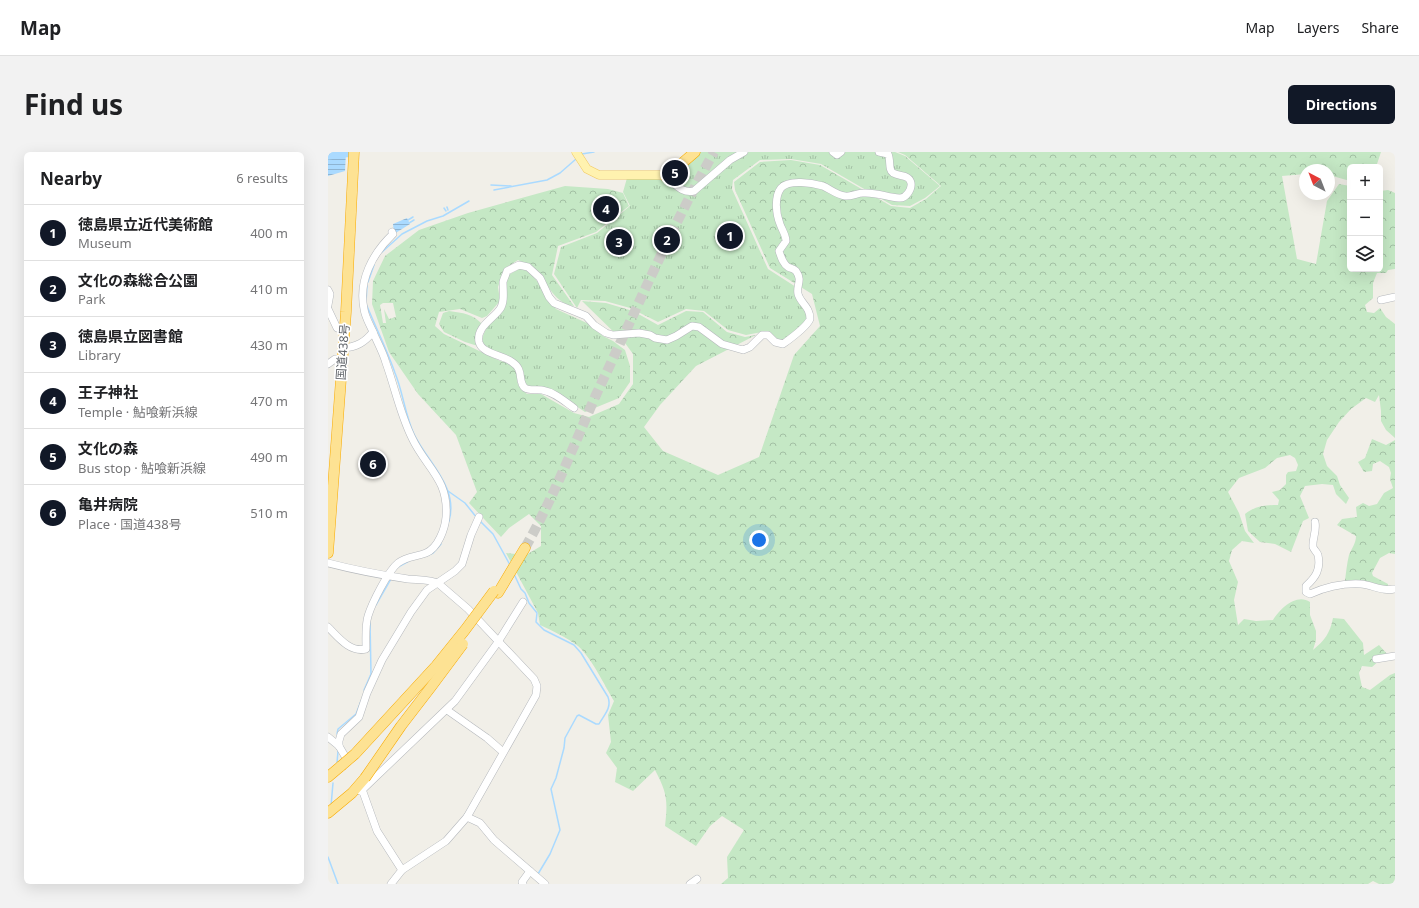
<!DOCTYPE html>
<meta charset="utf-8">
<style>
:root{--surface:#fff;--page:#f2f2f2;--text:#202124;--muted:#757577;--line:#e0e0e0;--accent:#111827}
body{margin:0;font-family:"Noto Sans","Noto Sans JP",sans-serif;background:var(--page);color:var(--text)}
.controls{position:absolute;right:12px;top:12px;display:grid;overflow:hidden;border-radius:6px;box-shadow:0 4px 16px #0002}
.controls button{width:36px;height:36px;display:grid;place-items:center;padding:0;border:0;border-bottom:1px solid var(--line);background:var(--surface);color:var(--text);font:20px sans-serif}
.compass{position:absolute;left:971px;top:12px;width:36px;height:36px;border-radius:50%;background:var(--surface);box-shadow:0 4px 16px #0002;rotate:318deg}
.you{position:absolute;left:431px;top:388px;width:14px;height:14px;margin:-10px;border:3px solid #fff;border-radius:50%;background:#1a73e8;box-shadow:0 0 0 6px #1a73e833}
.badge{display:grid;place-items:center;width:26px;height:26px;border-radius:50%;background:var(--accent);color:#fff;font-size:13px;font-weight:700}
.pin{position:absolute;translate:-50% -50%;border:2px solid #fff;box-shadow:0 1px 4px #0006}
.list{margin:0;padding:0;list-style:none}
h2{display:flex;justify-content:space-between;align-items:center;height:52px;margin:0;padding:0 16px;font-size:17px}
h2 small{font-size:13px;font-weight:400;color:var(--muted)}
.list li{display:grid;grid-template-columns:26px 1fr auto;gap:12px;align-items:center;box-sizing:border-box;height:56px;padding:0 16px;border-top:1px solid var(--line)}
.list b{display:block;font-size:15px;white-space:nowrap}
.list p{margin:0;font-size:13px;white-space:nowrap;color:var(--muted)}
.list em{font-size:13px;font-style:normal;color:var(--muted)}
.icon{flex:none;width:22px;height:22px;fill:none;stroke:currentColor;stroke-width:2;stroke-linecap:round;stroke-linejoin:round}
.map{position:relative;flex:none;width:1067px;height:732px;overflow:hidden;border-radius:6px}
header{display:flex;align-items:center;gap:24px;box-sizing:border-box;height:56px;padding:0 20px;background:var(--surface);border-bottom:1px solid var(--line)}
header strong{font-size:19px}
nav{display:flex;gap:22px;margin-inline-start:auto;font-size:14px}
.intro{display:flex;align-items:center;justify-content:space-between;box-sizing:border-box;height:96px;padding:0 24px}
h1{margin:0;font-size:28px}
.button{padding:10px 18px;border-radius:6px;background:var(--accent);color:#fff;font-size:14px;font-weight:700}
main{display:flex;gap:24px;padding:0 24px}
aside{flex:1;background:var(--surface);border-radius:6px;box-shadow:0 4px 16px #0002}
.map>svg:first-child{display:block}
</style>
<header>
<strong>Map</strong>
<nav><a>Map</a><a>Layers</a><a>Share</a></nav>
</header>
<div class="intro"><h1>Find us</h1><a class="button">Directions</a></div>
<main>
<aside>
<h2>Nearby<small>6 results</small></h2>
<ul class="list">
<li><span class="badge">1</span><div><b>徳島県立近代美術館</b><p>Museum</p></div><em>400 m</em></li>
<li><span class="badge">2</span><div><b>文化の森総合公園</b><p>Park</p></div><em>410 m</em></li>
<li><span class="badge">3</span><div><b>徳島県立図書館</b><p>Library</p></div><em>430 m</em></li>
<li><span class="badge">4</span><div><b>王子神社</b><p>Temple · 鮎喰新浜線</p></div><em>470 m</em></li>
<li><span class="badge">5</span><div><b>文化の森</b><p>Bus stop · 鮎喰新浜線</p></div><em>490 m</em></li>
<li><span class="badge">6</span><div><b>亀井病院</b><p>Place · 国道438号</p></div><em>510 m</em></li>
</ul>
</aside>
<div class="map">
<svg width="1067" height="732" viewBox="0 0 1067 732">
<defs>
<pattern id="forest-crowns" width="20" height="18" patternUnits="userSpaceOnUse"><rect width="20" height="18" fill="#c5e8c5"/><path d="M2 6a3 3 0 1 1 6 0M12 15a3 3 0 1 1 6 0" fill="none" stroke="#a3c0a4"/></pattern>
<pattern id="park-tufts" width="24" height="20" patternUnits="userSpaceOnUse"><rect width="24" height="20" fill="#c5e8c5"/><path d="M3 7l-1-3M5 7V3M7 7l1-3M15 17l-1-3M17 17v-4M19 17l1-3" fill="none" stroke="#a3c0a4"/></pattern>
<pattern id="water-rules" width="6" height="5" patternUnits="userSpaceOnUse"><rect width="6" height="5" fill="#aadaff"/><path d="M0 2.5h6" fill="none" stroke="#8eb4d2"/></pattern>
</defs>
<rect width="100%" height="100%" fill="#f1efe8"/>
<!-- forest -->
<g fill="url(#forest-crowns)" fill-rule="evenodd">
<path d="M570,0H1053L1049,12L1046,15H1022V29L1001,23V18H977V22L954,24L969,107L988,112L999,49L1011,32L1022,34V117H1052V39L1060,38L1067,41V117L1060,118L1058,121H1049L1045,131V146L1037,153L1039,160L1046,161L1052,156L1058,165L1067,172V286L1058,278L1053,269V259L1051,243L1047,250L1038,246L1023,257L1011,270L999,288L995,302L999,314L1009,324L1012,333L1021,346L1018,352L1008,342L1005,333L994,332L977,334L972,344L981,366L975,369L963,400L947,392L932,390L920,379L917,362C927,354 937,353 950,353L951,348L944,340L952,338L958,332V323L960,320L968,319L970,313L967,306L962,303L949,306L937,316L911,326L900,340L911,361L917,379L926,391L914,389L904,398L901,409L910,430L906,448L910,473L916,467L928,469L945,468C952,457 968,441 982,450V463L988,479V488L985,498C997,488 1002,481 1005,466L1016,467L1035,491L1036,503L1051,493L1059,502L1044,515L1034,514L1031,521L1034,535L1042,538L1062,523L1067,521V732H1051L1045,729L1040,732H393L400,726L399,705L416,678L394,664L382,674L368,694L337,674C340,648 339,641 327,618L305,639L287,630L289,616L278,601L283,590L280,563L286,549C277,534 263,505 250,494C238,485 225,479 212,473L210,461L178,401L198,403L213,394V374L201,362L181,376L173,385L141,351L149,340L128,283L90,242L61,200L44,152L45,129L57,104L91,78L140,61L237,34L280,37L295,41L301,54L268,80L230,94L224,123L246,154C228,153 219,131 209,119C204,114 196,111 190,108L176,117L170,135L172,149L159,164L154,166L132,157L111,160L107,174L116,182L170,208L185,213L189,223L190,233L199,242H213L246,261L261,265L291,252L305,232V202L297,191L254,149L278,151L305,159L330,173L358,159L375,160L399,180L417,185L428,183L368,214L332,253L316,275L335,299L390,323L431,305L466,203L492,174L484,142L442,116L407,38L406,30L432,10L463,8L492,13L563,54L582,56L598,47L613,34L577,3ZM55,151H65L68,165L61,167L56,157L58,171H55L52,153Z"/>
<path d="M1044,287L1058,293L1067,288V402L1061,401L1052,406L1044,421L1045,424L1060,432V436L1017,429C1018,420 1019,411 1021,403C1024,396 1028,391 1028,384L1009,373L1014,367L1029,365L1028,355L1035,351L1041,354L1049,352L1056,341L1065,336L1062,327L1063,321L1061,315L1052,309L1045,312L1044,319L1036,320L1030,310L1037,306Z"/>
</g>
<!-- park -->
<g fill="url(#park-tufts)">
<path d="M370,0H567L577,4L612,34L597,46L582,54L564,53L493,12L463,7L432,8L405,28L404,37L440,117L468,135L479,161V167L470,177L456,188H450L443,181L434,180L418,183L400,178L376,159L358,157L330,170L302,156L277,149L253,148L249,156L226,122L233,95L269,81L302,54L295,40L299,26L320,25L338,29Z"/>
<path d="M191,117L199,118L210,130L228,157L261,172L275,184L285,189L297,198L302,214V230L291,246L257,260L224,238L200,236L196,233L195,221L157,196L153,189L159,174L166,167L178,137L179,127L182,122Z"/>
<path d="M121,159C135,161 145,162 154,172L153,195L137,190L116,180L111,172L115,161Z"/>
</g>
<!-- water -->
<g fill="url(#water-rules)">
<path d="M0,0H18L17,19L0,24Z"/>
<path d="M79,66L82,72L66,82L65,72Z"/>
</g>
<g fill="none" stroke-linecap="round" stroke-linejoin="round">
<!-- stream -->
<g stroke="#aadaff" stroke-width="1.5">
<path d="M254,2L266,0"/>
<path d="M163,33L183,34"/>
<path d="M166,38L219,28L232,21L248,7"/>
<path d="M119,55L120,58"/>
<path d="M116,56L118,59"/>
<path d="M80,68L85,65"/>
<path d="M81,71L86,68"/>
<path d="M54,100L74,82L99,69L115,64L141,49"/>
<path d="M40,130L46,113"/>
<path d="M38,150L39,134"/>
<path d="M39,154C48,176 59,198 67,221C75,240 77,263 86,282C99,310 131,335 121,369"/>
<path d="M120,339L137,351L149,366"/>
<path d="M152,369L165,382L182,413"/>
<path d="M98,404L105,401L113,392"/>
<path d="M70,415L81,409"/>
<path d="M186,422L193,437L197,441L201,451L209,461L208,470L216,478L246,493L253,501L280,545C284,556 276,563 271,572H268L251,563L249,564L237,586L236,596L228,626L223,637L232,678L222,702L210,722"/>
<path d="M48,453L63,427"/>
<path d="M36,538L43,522L42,469"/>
<path d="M9,582L10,577L28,562L33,549"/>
<path d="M9,611L10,599"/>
<path d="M3,654L5,631"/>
<path d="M0,705L10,732"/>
</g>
<!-- river -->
<path stroke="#aadaff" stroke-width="9" d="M0,3L25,0"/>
<!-- highway-tunnel -->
<path stroke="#ccccc8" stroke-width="10" stroke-dasharray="10 5" stroke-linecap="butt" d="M197,396C224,348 245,296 267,245C284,209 301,172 318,135C339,90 361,44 386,0"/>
<defs>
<g id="minor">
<path d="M505,0L509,3L513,0"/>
<path d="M338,25C347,31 353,42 366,39L402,8L416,0"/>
<path d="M0,138L2,142L0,153"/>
<path d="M1053,148L1067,145"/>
<path d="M0,157L9,176L17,179"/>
<path d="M15,196C29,195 37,190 45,180C42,173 37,165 36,157C30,128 45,101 65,82L64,80"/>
<path d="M0,212L7,207H14"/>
<path d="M246,256C236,249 226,240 214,238C209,237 201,239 197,236C189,230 197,218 184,210C175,203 154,202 151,190C148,175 165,167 172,157C177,150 175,139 175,130C176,126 178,123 179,119L191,113L200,115L212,126L221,145L226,151L258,164L266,173L278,181L285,183L311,181L322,183L327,186L339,188L348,184L364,174L371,175L394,192L415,198L422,195L434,183H440L447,190L455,192C462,187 479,174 482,167C482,164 481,160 480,158C477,152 472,149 470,142C468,133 475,129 468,119C465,116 463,117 460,115C455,112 453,105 451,99L458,89C458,83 454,78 452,72C448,62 446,45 453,36C461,27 484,31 495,34C502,37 509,43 517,44C523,45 529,41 535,41C548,40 559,45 571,46C578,47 584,37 583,31C581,22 572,25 565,21C560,18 563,8 560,2L551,0"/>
<path d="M987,370C989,379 984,387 985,395C986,398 989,400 990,403C993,417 988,425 978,434V440L982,442C998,435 1015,431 1033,432C1044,433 1056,440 1067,437"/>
<path d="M0,411C27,418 53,423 80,427C89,428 104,427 111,432L140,457L206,527L209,534L208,543L139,665L118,689L74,718L63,732"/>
<path d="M0,475C10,485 22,501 38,497C38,486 37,474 40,464C44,451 60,419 70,411C79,404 88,405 98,401C110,396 117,377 118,365C121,327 98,316 84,286C72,262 67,236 58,211C55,200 49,190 45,180"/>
<path d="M1048,507L1067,504"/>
<path d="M119,558L159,586L175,600"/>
<path d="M0,585L11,594L18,606"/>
<path d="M11,594V589L13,582L31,565L39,541L54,508L83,460L99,438L127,419L134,412L143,383L151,365"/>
<path d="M30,638L35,640L49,679L74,718"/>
<path d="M33,639L127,549L170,490L195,450"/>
<path d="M139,665L152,671L166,688L217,732"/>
<path d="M195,732L194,730L202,719"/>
<path d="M362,732L369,727"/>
</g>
<path id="major" d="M248,0L259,17L271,23H334L338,25"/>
<g id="highway">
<path d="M338,25L367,0"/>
<path d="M0,401L18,160L26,0"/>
<path d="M170,441L197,396"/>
<path d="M0,625L13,614"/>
<path d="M0,661L24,641L37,626"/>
</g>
</defs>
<!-- minor casing -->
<use href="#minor" stroke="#b5b8bc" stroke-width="8"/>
<!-- major casing -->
<use href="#major" stroke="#f2c960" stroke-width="9"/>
<!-- highway casing -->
<use href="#highway" stroke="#f9ab00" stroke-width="11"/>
<!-- minor -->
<use href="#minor" stroke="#fff" stroke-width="7"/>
<!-- major -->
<use href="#major" stroke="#fff2af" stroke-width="8"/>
<!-- highway -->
<use href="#highway" stroke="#fde293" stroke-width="10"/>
<defs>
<g id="highway-bridge">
<path d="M13,614L27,602L108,514L137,478L166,439"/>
<path d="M37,626L73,574L103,535L135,492"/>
</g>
</defs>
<!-- highway-bridge casing -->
<use href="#highway-bridge" stroke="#f9ab00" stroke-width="11" stroke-linecap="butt"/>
<!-- highway-bridge -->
<use href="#highway-bridge" stroke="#fde293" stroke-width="10"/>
</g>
<g text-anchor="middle" stroke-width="3.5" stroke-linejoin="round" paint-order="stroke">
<!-- street labels -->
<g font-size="12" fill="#5f6368" stroke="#fff">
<text transform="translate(15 200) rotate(-86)" y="4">国道438号</text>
</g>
</g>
</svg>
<div class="controls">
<button>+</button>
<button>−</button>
<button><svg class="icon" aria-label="layers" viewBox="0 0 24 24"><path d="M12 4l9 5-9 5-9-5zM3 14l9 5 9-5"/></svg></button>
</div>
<svg class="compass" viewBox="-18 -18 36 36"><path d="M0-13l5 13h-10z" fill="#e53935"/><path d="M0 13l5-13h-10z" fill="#757577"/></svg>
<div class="you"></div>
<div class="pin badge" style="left:402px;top:84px">1</div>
<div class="pin badge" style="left:339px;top:88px">2</div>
<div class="pin badge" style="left:291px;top:90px">3</div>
<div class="pin badge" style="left:278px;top:57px">4</div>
<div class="pin badge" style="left:347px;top:21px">5</div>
<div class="pin badge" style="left:45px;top:312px">6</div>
</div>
</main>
